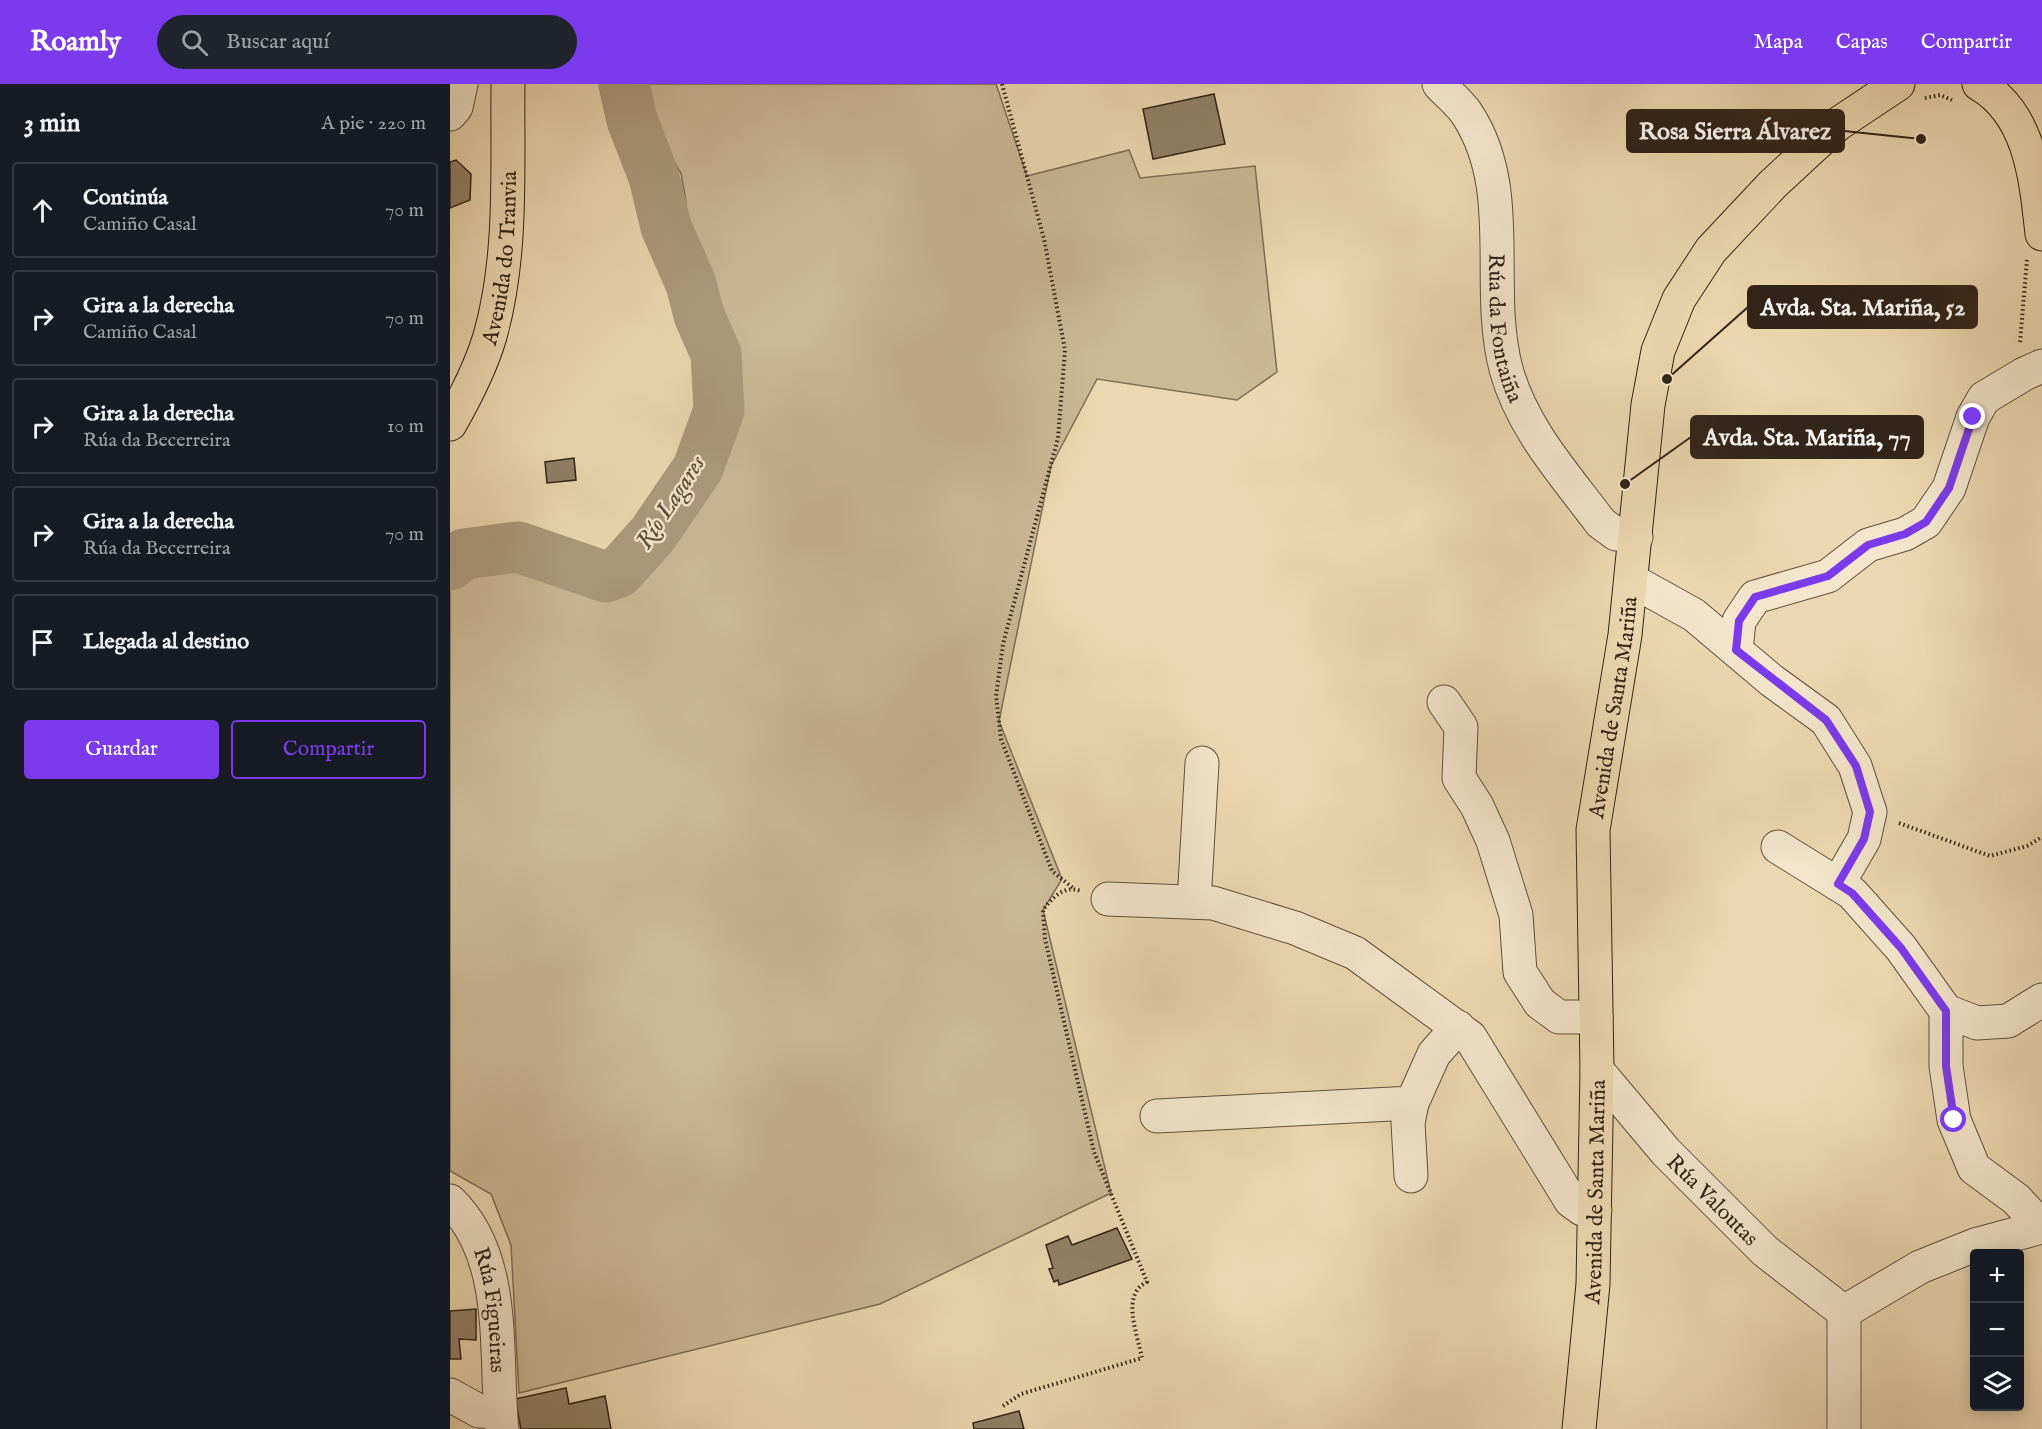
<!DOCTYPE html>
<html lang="es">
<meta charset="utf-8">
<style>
:root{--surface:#171b24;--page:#20242c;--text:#f1f3f6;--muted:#9ea1a6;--line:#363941;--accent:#7c3aed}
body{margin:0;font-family:"IM FELL English",serif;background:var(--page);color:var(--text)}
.controls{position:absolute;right:18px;bottom:18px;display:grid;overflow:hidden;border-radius:6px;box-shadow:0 3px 15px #0003}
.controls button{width:54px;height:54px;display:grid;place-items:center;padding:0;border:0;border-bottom:2px solid var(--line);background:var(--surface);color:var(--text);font:30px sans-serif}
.stop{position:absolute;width:18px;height:18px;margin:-14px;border:4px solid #7c3aed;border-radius:50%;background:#fff}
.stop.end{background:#7c3aed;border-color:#fff;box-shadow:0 2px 6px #0008}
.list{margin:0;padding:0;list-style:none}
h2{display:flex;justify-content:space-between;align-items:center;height:78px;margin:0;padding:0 24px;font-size:26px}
h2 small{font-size:20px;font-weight:400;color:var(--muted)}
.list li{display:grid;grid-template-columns:39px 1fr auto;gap:18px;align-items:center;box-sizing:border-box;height:96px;margin:0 12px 12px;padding:0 12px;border:2px solid var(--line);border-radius:6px}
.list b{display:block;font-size:22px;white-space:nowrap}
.list p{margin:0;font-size:20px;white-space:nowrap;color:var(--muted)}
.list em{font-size:20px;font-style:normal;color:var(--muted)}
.actions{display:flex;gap:12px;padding:18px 24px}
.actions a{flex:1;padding:14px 0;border:2px solid var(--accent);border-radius:6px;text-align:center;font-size:21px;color:var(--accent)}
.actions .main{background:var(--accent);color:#fff}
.icon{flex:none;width:33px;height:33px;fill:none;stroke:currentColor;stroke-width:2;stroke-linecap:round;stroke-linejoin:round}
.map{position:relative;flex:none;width:1592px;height:1345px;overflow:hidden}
header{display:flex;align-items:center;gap:36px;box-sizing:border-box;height:84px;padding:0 30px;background:var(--accent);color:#fff}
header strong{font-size:28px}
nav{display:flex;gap:33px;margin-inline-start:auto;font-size:21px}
.search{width:420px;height:54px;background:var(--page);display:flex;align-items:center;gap:15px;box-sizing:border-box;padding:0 21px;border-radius:33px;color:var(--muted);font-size:22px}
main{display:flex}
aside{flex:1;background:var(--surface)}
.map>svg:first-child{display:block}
</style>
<header>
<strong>Roamly</strong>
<div class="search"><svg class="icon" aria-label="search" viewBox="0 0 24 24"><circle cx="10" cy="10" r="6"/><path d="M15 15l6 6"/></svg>Buscar aquí</div>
<nav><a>Mapa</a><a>Capas</a><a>Compartir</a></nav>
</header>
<main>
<aside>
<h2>3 min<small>A pie · 220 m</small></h2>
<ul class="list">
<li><svg class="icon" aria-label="ahead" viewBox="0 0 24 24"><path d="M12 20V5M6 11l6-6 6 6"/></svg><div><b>Continúa</b><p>Camiño Casal</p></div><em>70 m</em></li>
<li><svg class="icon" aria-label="right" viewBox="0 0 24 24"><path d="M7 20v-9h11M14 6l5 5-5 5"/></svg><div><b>Gira a la derecha</b><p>Camiño Casal</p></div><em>70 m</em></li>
<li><svg class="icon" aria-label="right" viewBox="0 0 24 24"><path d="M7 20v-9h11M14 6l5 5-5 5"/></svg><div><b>Gira a la derecha</b><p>Rúa da Becerreira</p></div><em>10 m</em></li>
<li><svg class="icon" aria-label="right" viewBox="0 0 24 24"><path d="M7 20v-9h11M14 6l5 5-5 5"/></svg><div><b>Gira a la derecha</b><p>Rúa da Becerreira</p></div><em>70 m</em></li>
<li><svg class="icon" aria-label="arrive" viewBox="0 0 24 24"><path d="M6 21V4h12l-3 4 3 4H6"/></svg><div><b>Llegada al destino</b></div></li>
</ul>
<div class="actions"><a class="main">Guardar</a><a>Compartir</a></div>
</aside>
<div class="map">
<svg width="1592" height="1345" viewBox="0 0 1592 1345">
<rect width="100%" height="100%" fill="#ecd8b0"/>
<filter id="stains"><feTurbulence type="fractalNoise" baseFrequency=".00333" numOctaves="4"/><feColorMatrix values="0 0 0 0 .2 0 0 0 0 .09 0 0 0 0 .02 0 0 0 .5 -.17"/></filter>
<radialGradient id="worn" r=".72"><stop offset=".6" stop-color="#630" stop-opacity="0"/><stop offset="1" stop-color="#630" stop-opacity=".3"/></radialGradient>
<!-- green -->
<path fill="#ccb996" stroke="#7e6e58" stroke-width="1.5" d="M194,0H546L577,92L679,66L690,94L805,82L827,288L787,316L647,295L601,382L549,637L612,795L593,826L661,1109L430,1220L69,1309L61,1161L41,1110L0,1087V504C7,496 17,491 27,486C88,453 128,517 175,508L195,473L250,401L281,335L287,308L286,282L274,243L253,208L255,183L235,151L236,118L231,89L218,69Z"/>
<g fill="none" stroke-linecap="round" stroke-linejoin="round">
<!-- river -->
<path stroke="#ac9a7d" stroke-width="51" d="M0,481L14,470L68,463L156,493L169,488L203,450L248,384L269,326L266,270L249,231L241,200L216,143L204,93L182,36L174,0"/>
</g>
<!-- building -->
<g fill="#918168" stroke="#2f2319" stroke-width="1.5">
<path d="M764,10L775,60L703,75L693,25Z"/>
<path d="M6,76L21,90L20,116L0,124V78Z"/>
<path d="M124,374L126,396L97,399L95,378Z"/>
<path d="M667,1144L682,1175L609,1201L608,1196L604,1198L599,1185L603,1184L596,1161L618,1152L622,1161Z"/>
<path d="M26,1225V1256L9,1255L11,1275H0V1227Z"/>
<path d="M116,1304L119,1320L155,1312L161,1345H71L65,1315Z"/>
<path d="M569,1327L574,1345H524L523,1339Z"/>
</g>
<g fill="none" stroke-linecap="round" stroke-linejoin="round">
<defs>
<g id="minor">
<path id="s1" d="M989,0C998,10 1010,19 1017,30C1067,106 1034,201 1056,285C1072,344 1115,391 1151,439L1166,450L1186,453"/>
<path d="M0,30L6,23L11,0"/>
<path d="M1181,496L1244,531L1321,596L1376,636L1405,682L1420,728L1414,755L1388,800"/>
<path d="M1286,566L1289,537L1305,513L1378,492L1418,461L1455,450L1476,438L1499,404L1523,333L1534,314L1574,290L1592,282"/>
<path d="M994,618L1011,643L1009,694L1027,722L1043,757L1066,831L1070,888L1090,919L1109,933H1146"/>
<path d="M1328,763L1402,809L1451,864L1496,927L1527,939L1558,937L1592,916"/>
<path d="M658,815L763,819L845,844L905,869L1020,953L1121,1117L1132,1125L1145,1126"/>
<path d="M744,818L752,679"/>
<path id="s2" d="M1147,986L1216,1068L1315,1167L1394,1228"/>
<path d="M707,1032L962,1019L984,970L1008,943"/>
<path d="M961,1092L958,1039L962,1019"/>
<path id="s3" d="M0,1117C59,1174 44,1271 52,1345"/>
<path d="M1394,1228L1470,1183L1525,1161L1592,1143L1566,1115L1524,1084L1504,1036L1496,982V927"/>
<path d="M1394,1228V1345"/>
<path d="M0,1311L29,1327L50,1328"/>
</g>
<g id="major">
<path d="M1529,0C1581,30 1586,96 1592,150"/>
<path id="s4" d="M0,340C16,312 31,283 40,252C63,171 57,83 58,0"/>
<path id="s5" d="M1129,1345L1143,1200L1147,986L1143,746L1175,551L1198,321L1208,267L1229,215L1261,166L1323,100L1388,40L1448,0"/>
</g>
</defs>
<!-- minor casing -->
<use href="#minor" stroke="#5e503f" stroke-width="35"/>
<!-- major casing -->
<use href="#major" stroke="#2f2319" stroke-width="35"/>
<!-- path -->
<g stroke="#2f2319" stroke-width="4" stroke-dasharray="1.5 3" stroke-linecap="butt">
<path d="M552,0L594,155L615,266L608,354L553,560L546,612L551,655L602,787L623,804"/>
<path d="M1475,14L1490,11L1502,16"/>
<path d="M1570,258L1577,176"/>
<path d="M1449,739L1540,772L1577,762L1592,753"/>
<path d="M553,1322L571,1310L692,1274C688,1252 670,1210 697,1198L644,1068L595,855L593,826C603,813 614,801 631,807"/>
</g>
<!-- minor -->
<use href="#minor" stroke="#f3e6cc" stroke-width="33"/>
<!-- major -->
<use href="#major" stroke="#ecd8b0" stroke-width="33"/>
</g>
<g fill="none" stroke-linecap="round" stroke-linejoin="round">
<!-- route -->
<path stroke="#7c3aed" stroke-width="8" d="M1504,1036L1496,982V927L1451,864L1402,809L1388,800L1414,755L1420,728L1406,682L1376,636L1286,566L1289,537L1305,513L1378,492L1418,461L1455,450L1476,438L1499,404L1523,333"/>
</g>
<g text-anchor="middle" stroke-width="5" stroke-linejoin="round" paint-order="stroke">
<!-- street labels -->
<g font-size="22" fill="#2f2319" stroke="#f3e6cc">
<text dy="8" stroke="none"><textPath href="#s4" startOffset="176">Avenida do Tranvia</textPath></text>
<text dy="8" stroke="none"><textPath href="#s1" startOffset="261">Rúa da Fontaiña</textPath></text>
<text dy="8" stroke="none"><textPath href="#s5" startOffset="724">Avenida de Santa Mariña</textPath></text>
<text dy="8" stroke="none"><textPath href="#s5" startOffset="238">Avenida de Santa Mariña</textPath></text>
<text dy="8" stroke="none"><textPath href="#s2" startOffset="174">Rúa Valoutas</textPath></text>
<text dy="8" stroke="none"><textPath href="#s3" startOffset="120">Rúa Figueiras</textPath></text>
</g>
<!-- water labels -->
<g font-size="24" font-style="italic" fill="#5b4d3c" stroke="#f3e6cc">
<text transform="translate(220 418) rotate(-57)" y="8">Río Lagares</text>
</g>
</g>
<!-- callouts -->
<path fill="none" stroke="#2f2319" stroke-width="2" d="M1471 55L1394 47M1217 295L1298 223M1175 400L1241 353"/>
<g fill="#2f2319" stroke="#f3e6cc" stroke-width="2">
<circle cx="1471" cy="55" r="6"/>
<circle cx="1217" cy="295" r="6"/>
<circle cx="1175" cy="400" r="6"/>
</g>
<g fill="#2f2319" stroke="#2f2319" stroke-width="2">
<rect x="1177" y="26" width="217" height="42" rx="6"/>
<rect x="1298" y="202" width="229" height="42" rx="6"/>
<rect x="1241" y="332" width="232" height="42" rx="6"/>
</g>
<g font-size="24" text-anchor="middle" font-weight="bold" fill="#fff">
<text x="1285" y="55">Rosa Sierra Álvarez</text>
<text x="1413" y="231">Avda. Sta. Mariña, 52</text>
<text x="1357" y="361">Avda. Sta. Mariña, 77</text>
</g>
<rect width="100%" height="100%" filter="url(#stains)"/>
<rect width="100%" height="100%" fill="url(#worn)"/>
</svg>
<div class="controls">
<button>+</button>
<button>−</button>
<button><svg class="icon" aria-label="layers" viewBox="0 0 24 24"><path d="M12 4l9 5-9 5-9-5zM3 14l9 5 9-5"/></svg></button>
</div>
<div class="stop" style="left:1504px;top:1036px"></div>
<div class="stop end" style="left:1523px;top:333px"></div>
</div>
</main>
